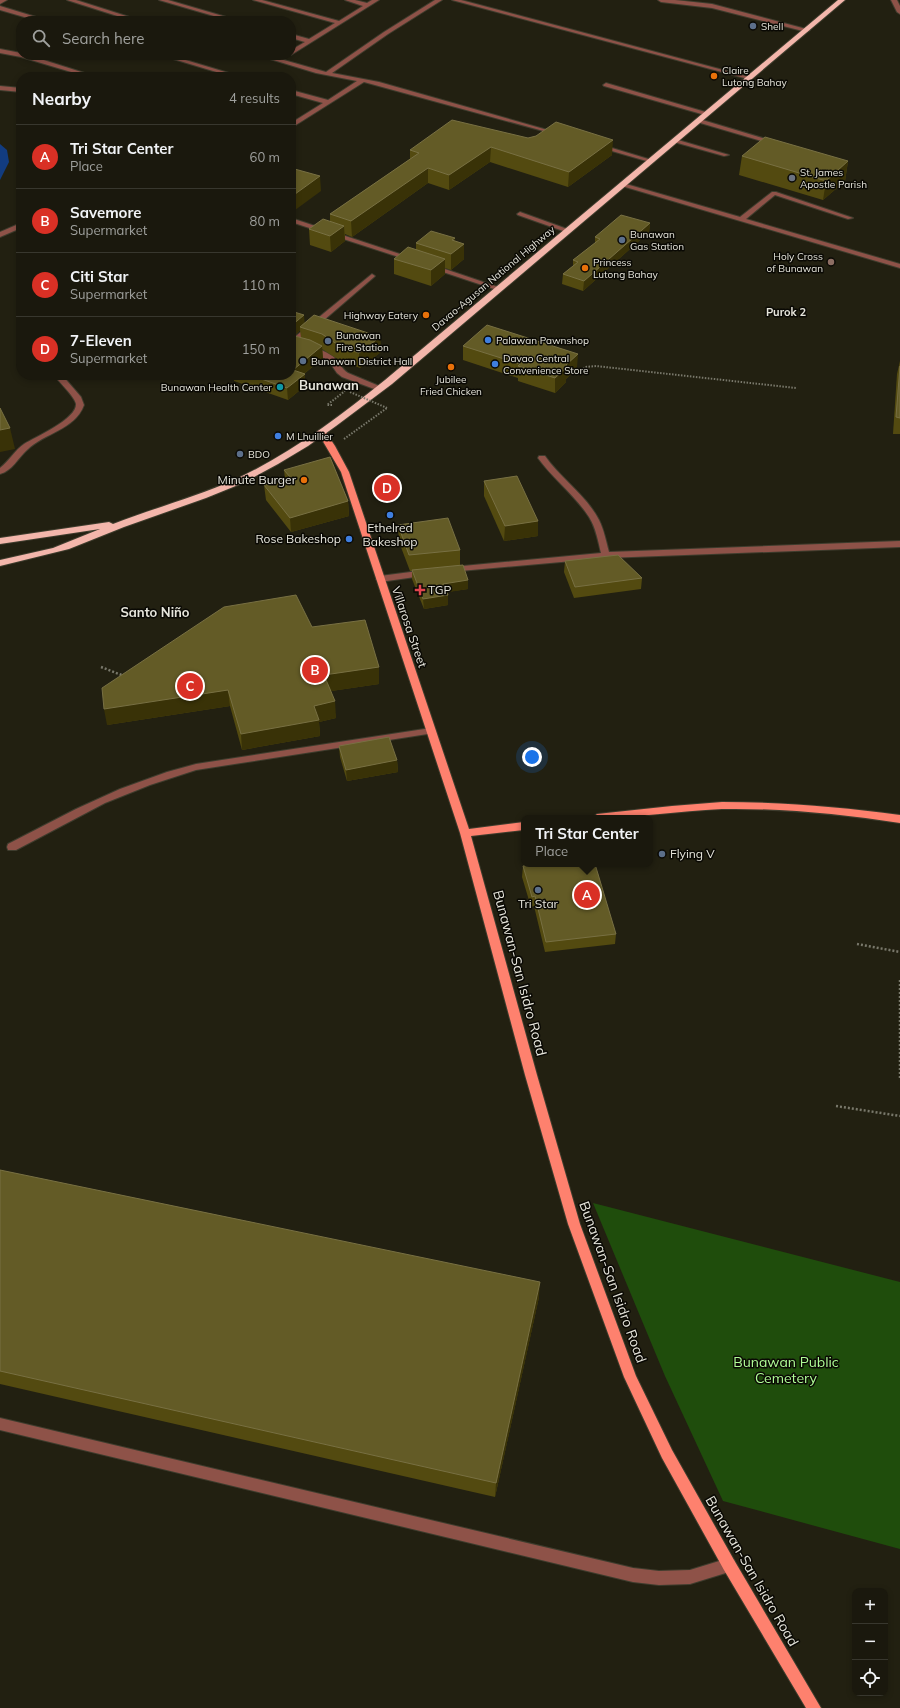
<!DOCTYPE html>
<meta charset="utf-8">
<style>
:root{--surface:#1a180d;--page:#27251b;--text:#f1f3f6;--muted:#9fa09d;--line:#38372e;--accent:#d93025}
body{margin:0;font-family:Mulish,sans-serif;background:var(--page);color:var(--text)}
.controls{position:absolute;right:12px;bottom:12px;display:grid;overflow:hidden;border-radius:8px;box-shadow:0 2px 6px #0003}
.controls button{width:36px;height:36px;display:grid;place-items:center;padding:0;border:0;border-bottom:1px solid var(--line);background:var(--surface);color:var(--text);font:20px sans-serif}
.you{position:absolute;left:532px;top:757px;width:14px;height:14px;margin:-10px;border:3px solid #fff;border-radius:50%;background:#1a73e8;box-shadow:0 0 0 6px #1a73e833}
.badge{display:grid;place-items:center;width:26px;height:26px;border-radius:50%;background:var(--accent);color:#fff;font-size:13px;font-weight:700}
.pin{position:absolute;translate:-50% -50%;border:2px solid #fff;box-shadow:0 1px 4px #0006}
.popup{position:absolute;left:521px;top:815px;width:132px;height:52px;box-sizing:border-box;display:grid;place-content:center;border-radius:8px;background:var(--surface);filter:drop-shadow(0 1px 3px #0005);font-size:13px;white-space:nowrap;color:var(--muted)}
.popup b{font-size:15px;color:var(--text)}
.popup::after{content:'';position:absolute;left:50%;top:100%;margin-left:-8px;border:8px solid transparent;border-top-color:var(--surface)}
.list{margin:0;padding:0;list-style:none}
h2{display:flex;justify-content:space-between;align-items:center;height:52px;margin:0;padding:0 16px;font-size:17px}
h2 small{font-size:13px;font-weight:400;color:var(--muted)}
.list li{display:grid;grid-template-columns:26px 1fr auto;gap:12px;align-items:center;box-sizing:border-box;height:64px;padding:0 16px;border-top:1px solid var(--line)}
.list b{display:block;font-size:15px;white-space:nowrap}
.list p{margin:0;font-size:13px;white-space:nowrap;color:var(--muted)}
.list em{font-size:13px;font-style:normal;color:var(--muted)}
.icon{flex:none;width:22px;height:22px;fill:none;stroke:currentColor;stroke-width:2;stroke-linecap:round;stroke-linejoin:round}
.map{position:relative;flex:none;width:900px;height:1708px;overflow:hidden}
.search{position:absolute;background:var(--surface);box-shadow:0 2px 6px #0003;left:16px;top:16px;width:280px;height:44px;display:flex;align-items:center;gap:10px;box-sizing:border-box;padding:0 14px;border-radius:16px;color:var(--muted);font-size:15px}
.panel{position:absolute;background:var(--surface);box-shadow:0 2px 6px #0003;left:16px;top:72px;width:280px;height:308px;border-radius:16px}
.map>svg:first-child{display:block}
</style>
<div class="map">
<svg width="900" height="1708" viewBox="0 0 900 1708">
<rect width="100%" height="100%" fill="#222011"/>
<!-- green -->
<path fill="#1f4d0c" d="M593,1203L900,1282V1549L723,1501L665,1376Z"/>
<!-- water -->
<path fill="#123c80" d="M0,144L7,150L9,162L0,180Z"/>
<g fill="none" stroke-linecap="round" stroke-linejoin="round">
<defs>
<g id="minor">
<path d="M0,0H7L0,4Z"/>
<path d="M67,0H76L142,21H133Z"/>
<path d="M159,0H168L240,21H231Z"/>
<path d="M253,0H262L339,21L363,6L345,0H355L367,3L372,0H379L291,55V50L305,42L291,38V34L309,39L335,23Z"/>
<path d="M435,0H442L388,34L332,73L379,82L558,133V135L364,82L291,128V123L323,103L291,94V90L328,100L357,81L316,73L257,55H266L326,72L384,32Z"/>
<path d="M452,0H461L753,78L748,79Z"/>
<path d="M658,0H675L712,4L810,30L807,32L712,8L661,2Z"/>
<path d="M891,0H897L900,6V14L897,12Z"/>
<path d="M0,6L46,20L47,21H38L0,10Z"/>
<path d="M0,49L21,53V55H28L97,77H88L21,57L0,53Z"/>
<path d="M160,55H169L242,77H233Z"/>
<path d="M606,83L709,113L710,114L705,115L604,86L603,85Z"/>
<path d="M0,86L21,88V92L0,90Z"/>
<path d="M699,119L776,142L777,143L772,144L697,122L696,121Z"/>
<path d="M674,140H678L729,155L724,156L674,142Z"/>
<path d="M598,145H602L655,161L650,162L598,147Z"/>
<path d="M622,184H626L740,217L772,192H776L853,218L848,219L775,195L746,219L900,264V268L622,186Z"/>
<path d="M520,212L570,230L571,231L566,232L518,215L517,214Z"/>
<path d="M291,218L412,258L413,259L408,260L291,222Z"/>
<path d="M21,223V228L0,237V232Z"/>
<path d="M433,265L501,288L503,289L499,291L497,290L431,268V266Z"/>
<path d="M372,274L375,276L374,277L295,345H291V340Z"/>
<path d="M307,347C314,346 330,353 335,358C339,363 342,369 348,373L384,388L383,390H377L342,377L337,373L328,360L307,351Z"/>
<path d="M54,375H62L81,397L84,405C75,430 44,433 27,450C18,458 12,471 0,474V468C9,461 15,450 24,444C35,437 77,419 76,404C75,397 59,382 54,375Z"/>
<path d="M539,456H545C561,479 586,495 599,520C604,530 606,541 609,552L900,541V547L606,558L449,572L448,570L452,567L601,553C598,541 596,528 589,517C575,495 553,479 538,458Z"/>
<path d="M426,570L429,571L430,573L429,575L380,582L376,579L380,576Z"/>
<path d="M431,728L434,729L436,731L434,733L196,770L150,785L105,803L16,850H8L7,847L8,844L76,809L120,789L167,772L196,764Z"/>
<path d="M0,1418L633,1568L659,1571L690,1570L729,1558L734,1560L736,1565L734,1570L729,1572L690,1584L659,1585L633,1582L0,1430Z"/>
</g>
<g id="major">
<path d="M319,431H325L335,446L349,472L469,829L524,822V830L471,836L537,1075L580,1224L636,1376L672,1450L734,1560L821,1708H806L724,1570L662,1458L624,1377L568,1224L525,1075L460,833L341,472L318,433Z"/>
<path d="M722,802C782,802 841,807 900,815V823C841,814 782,808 722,809C678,811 636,818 592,818L597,814L672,806Z"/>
</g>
<path id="highway" d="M838,0H845L392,384L336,426L308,446L278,464L243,483L206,498L124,527L69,549L0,566V560L53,548L100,529L0,544V538L109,522L113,524C154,508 196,497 236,479C290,454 339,417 385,380Z"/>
</defs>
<!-- minor casing -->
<use href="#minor" stroke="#3e3c2d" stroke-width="2"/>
<!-- major casing -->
<use href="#major" stroke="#3e3c2d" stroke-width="2"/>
<!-- highway casing -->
<use href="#highway" stroke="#3e3c2d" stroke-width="2"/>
<!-- path-far1 -->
<g stroke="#79786b" stroke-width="2" stroke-dasharray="1.5 1.5" stroke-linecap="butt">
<path d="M579,373L585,367L596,366L796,388"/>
<path d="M332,405H327L345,391"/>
<path d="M344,439L387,408"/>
</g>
<!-- path -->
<g stroke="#79786b" stroke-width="2.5" stroke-dasharray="2 2" stroke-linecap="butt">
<path d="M101,667L124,676"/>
<path d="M857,944L900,952"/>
<path d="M900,980V1078"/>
<path d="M836,1106L900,1116"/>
</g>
<!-- minor -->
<use href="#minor" fill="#8e5248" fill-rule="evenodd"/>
<!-- major -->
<use href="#major" fill="#fe816e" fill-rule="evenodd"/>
<!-- highway -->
<use href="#highway" fill="#f3b6ab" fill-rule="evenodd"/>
<!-- path-bridge -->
<path stroke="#79786b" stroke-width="2" stroke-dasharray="1.5 1.5" stroke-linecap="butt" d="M350,392L387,408"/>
</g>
<!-- wall -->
<g fill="#534a10" fill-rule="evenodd">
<path d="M528,138L612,155L568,187L490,162L449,190L428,183L352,237L345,234V241L331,252L310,245L309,229L330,222V214L410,159V150Z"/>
<path d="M742,156L848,161L845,181L823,200L739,175Z"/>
<path d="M650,223L649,232L583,291L562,284L563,274L573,266V260L595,243V237Z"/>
<path d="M455,241L464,244V259L451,270L445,268V274L431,286L394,274V259L416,249V243Z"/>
<path d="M291,311L305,323L380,337L381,352L360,368L339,360L322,349L323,358L304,374H305V386L288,400L234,381V376L229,375H291ZM300,330L301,338L294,336Z"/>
<path d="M463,346L577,368L566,379V382L555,393L518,381V378L463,360Z"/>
<path d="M900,361V434H893L897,374Z"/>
<path d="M284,470L348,501L349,516L291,532L266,500L264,485L285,479Z"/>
<path d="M484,481L538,521V536L504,541L484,496Z"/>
<path d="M398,525L460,550V565L468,589L446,592L448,605L424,609L412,579V571H410L399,542Z"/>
<path d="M565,561L642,578L641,589L574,598L564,572Z"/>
<path d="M312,627L379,667V684L331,691L336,718L319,722L320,736L242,750L230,706L107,725Z"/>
<path d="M339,746L397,760L398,772L347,781L340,757Z"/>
<path d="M523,866L616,934L615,944L545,952L534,906L531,907L522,877Z"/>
<path d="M0,1170L539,1297L495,1497L0,1384Z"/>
</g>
<!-- shaded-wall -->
<g fill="#393207">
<path d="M613,140L612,155L568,187L569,172Z"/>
<path d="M491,147L490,162L449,190V175Z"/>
<path d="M848,161L845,181L823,200L826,181Z"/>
<path d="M428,168V183L352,237L351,221Z"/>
<path d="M320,176L321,191L291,213V197Z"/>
<path d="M650,223L649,232L583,291L584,281Z"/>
<path d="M344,226L345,241L331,252L330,236Z"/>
<path d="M455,238L454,251L464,244V259L451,270V254L452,240Z"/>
<path d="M445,259V274L431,286V270Z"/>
<path d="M304,315L305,327H300V330L291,338V326Z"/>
<path d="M380,337L381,352L360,368L359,353Z"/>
<path d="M322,346L323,358L294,382L293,370Z"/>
<path d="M578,354L577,368L566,379V382L555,393V378L566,365Z"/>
<path d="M305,374V386L288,400L287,388Z"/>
<path d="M10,428L15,449L0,452V430Z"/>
<path d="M348,501L349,516L291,532L290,518Z"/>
<path d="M538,521V536L504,541L505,526Z"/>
<path d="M468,580V589L443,593V584Z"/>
<path d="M448,595V605L424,609L423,599Z"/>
<path d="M379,667V684L325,692L324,675Z"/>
<path d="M228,690L230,706L107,725L104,709Z"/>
<path d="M335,701L336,718L319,722L320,736L242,750L241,734L314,706Z"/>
<path d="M397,760L398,772L347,781L346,770Z"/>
<path d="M540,1282L539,1297L495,1497L496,1483Z"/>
</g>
<!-- building -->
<g fill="#635b26" stroke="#787043">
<path d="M452,120L528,138L536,136L556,122L613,140L569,172L491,147L449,175L428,168L351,221L330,214L419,153L410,150Z"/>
<path d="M765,137L848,161L826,181L742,156Z"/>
<path d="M291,168L320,176L291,197Z"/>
<path d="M621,215L650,223L584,281L563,274L578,262L573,260L600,239L595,237Z"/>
<path d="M323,219L344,226L330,236L309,229Z"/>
<path d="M431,231L455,238L452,240L464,244L451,254L416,243Z"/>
<path d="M408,247L445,259L431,270L394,259Z"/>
<path d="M291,311L304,315L291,326Z"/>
<path d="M314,315L380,337L359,353L338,345L322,334L300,327Z"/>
<path d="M487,325L578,354L566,365L567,367L555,378L518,366L520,364L463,346Z"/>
<path d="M291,335L310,340L322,346L293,370L305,374L287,388L250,375H291Z"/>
<path d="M900,366V418L896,417Z"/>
<path d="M0,408L10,428L0,430Z"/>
<path d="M330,457L348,501L290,518L264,485L290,477L284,470Z"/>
<path d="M517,476L538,521L505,526L484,481Z"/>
<path d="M448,518L460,550L409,555L398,525Z"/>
<path d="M618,555L642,578L575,587L565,561Z"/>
<path d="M463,565L468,580L443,584L448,595L423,599L412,570Z"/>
<path d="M296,595L312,627L365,620L379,667L324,675L335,701L314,706L319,720L241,734L228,690L104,709L102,688L224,607Z"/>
<path d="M389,737L397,760L346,770L339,746Z"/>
<path d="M539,864H595L616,934L546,942L535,896L532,897L523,866Z"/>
<path d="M0,1170L540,1282L496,1483L0,1371Z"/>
</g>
<!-- markers -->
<g fill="#5c6f8a" stroke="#0a0904" stroke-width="1.5">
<circle cx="753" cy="26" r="4"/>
<circle cx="622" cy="240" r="4"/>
<circle cx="328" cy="341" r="4"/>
<circle cx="303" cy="361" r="4"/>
<circle cx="240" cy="454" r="4"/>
<circle cx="662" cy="854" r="4"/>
<circle cx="538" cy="890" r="4"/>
</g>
<g fill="#e8710a" stroke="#0a0904" stroke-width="1.5">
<circle cx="714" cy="76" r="4"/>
<circle cx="585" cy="268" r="4"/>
<circle cx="426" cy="315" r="4"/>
<circle cx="451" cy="367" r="4"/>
<circle cx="304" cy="480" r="4"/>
</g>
<circle fill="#6b7280" stroke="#0a0904" stroke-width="1.5" cx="792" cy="178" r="4"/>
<circle fill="#8d6e63" stroke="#0a0904" stroke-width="1.5" cx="831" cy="262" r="4"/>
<g fill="#3f7fe0" stroke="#0a0904" stroke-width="1.5">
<circle cx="488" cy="340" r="4"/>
<circle cx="495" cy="364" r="4"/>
<circle cx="278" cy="436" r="4"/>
<circle cx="390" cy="515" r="4"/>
<circle cx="349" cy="539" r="4"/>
</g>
<circle fill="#0f9aa8" stroke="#0a0904" stroke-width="1.5" cx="280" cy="387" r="4"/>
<path fill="#e0444e" stroke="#0a0904" stroke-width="1.5" d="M418 584h4v4h4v4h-4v4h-4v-4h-4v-4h4z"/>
<g text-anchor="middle" stroke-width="3" stroke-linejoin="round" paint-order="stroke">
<!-- far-poi labels -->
<g font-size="10" fill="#e7e6dc" stroke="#0a0904" text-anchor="start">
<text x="761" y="30">Shell</text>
<text x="722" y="74">Claire<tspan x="722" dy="12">Lutong Bahay</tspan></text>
<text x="800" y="176">St. James<tspan x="800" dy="12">Apostle Parish</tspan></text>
<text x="630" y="238">Bunawan<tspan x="630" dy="12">Gas Station</tspan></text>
<text x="823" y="260" text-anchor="end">Holy Cross<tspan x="823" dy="12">of Bunawan</tspan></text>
<text x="593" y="266">Princess<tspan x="593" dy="12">Lutong Bahay</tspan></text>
<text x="418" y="319" text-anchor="end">Highway Eatery</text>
<text x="336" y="339">Bunawan<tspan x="336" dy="12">Fire Station</tspan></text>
<text x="496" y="344">Palawan Pawnshop</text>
<text x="503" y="362">Davao Central<tspan x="503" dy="12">Convenience Store</tspan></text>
<text x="311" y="365">Bunawan District Hall</text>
<text x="451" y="383" text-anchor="middle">Jubilee<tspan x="451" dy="12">Fried Chicken</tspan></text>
<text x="272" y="391" text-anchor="end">Bunawan Health Center</text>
<text x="286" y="440">M Lhuillier</text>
<text x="248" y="458">BDO</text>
</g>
<!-- far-street labels -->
<g font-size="10" fill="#e7e6dc" stroke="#0a0904">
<text transform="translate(493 278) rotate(-40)" y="4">Davao-Agusan National Highway</text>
</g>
<!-- far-neighbourhood labels -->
<g font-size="11" font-weight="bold" fill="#e7e6dc" stroke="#0a0904">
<text x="786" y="316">Purok 2</text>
</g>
<!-- poi labels -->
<g font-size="12" fill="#e7e6dc" stroke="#0a0904" text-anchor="end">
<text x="296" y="484">Minute Burger</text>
<text x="390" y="532" text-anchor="middle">Ethelred<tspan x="390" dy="14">Bakeshop</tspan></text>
<text x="341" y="543">Rose Bakeshop</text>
<text x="428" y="594" text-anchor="start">TGP</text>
<text x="670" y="858" text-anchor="start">Flying V</text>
<text x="538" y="908" text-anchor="middle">Tri Star</text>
</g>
<!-- street labels -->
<g font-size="12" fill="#e7e6dc" stroke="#0a0904">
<text transform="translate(409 627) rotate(71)" y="4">Villarosa Street</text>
</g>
<!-- far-district labels -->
<g font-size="13" font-weight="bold" fill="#e7e6dc" stroke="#0a0904">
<text x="329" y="390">Bunawan</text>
</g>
<!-- neighbourhood labels -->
<g font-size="13" font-weight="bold" fill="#e7e6dc" stroke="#0a0904">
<text x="155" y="617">Santo Niño</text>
</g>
<!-- near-street labels -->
<g font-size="14" fill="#e7e6dc" stroke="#0a0904">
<text transform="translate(520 973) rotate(75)" y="5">Bunawan-San Isidro Road</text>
<text transform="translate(613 1282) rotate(70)" y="5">Bunawan-San Isidro Road</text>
<text transform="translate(752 1571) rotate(60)" y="5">Bunawan-San Isidro Road</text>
</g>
<!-- near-park labels -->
<g font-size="14" fill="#affd96" stroke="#0a0904">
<text x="786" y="1367">Bunawan Public<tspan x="786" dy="16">Cemetery</tspan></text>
</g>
</g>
</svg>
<div class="controls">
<button>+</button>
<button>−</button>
<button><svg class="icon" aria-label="locate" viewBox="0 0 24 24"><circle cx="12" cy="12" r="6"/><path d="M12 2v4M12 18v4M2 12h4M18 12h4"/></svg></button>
</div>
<div class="you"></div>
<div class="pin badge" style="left:587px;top:895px">A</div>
<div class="popup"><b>Tri Star Center</b>Place</div>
<div class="pin badge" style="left:315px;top:670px">B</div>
<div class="pin badge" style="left:190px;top:686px">C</div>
<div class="pin badge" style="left:387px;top:488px">D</div>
<div class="search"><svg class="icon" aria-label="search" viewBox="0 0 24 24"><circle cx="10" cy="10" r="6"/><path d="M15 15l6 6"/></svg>Search here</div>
<section class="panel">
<h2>Nearby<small>4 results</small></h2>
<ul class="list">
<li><span class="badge">A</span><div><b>Tri Star Center</b><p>Place</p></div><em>60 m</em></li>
<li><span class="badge">B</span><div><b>Savemore</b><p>Supermarket</p></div><em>80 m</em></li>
<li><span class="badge">C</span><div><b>Citi Star</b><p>Supermarket</p></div><em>110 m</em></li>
<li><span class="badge">D</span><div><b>7-Eleven</b><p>Supermarket</p></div><em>150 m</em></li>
</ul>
</section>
</div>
